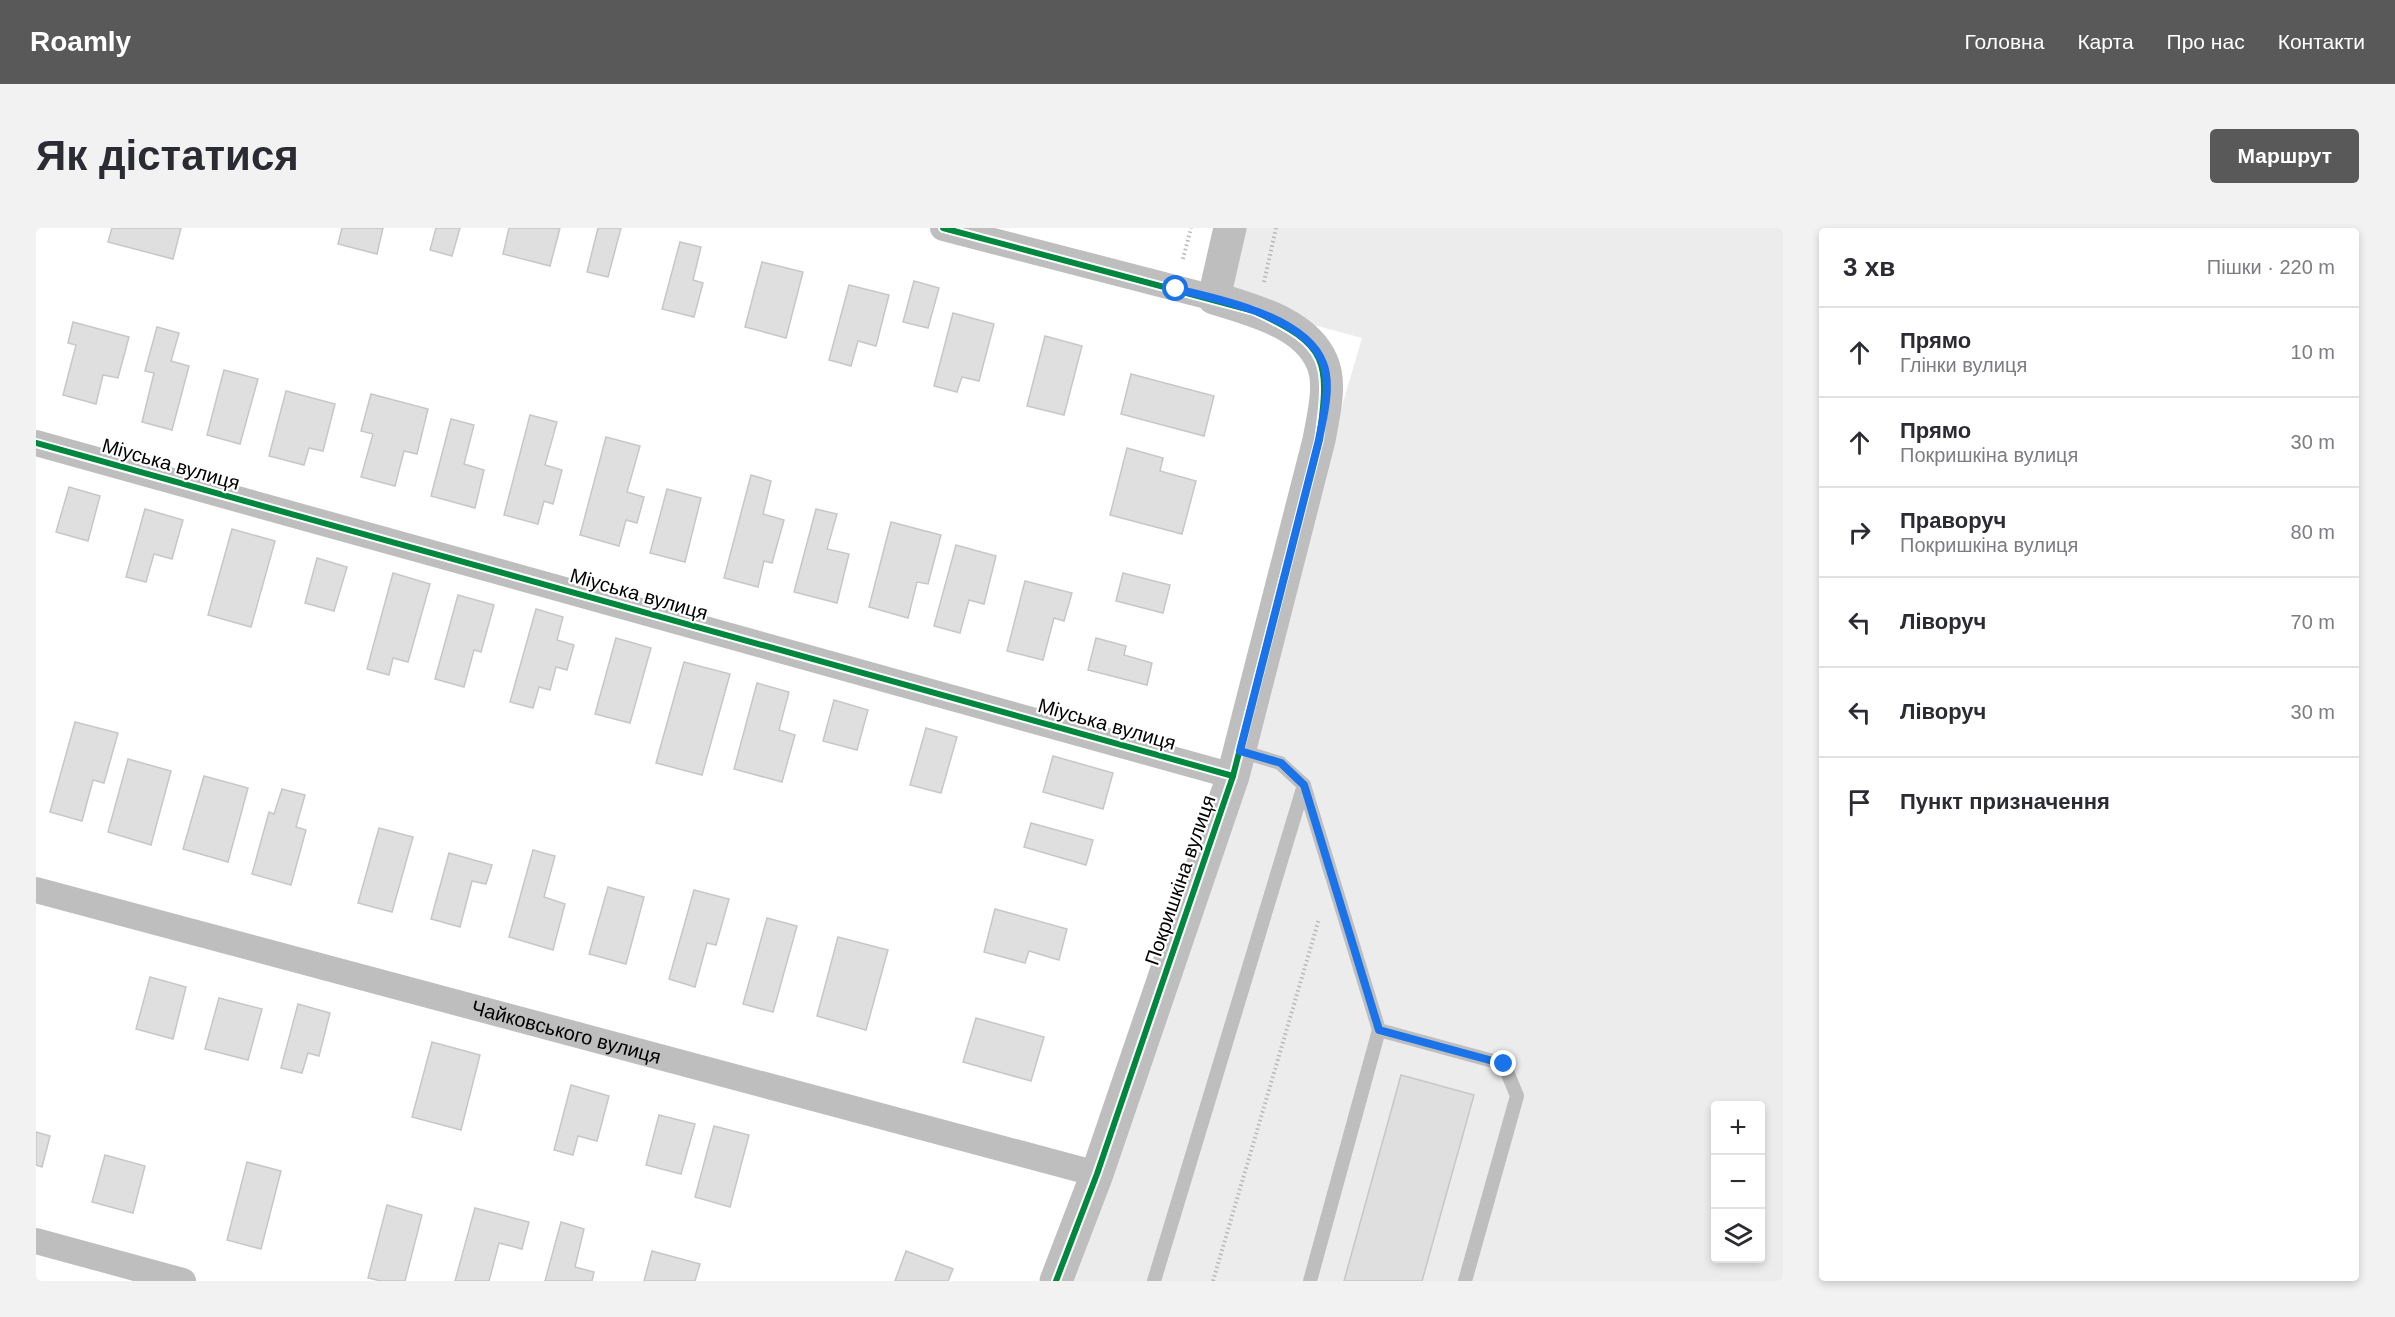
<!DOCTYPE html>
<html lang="uk">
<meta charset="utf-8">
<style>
:root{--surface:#fff;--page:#f2f2f3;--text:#2b2b33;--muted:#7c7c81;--line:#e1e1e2;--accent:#595959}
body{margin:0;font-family:Helvetica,sans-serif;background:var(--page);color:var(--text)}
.controls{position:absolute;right:18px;bottom:18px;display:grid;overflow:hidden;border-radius:6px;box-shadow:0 3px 9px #0003}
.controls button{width:54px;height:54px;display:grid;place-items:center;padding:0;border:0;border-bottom:2px solid var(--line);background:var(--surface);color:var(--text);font:30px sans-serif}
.stop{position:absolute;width:18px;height:18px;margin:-14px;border:4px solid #1a73e8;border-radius:50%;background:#fff}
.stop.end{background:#1a73e8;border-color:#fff;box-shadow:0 2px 6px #0008}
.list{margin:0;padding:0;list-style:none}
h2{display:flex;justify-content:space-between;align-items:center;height:78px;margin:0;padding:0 24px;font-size:26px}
h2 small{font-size:20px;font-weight:400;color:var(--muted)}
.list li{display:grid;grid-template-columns:39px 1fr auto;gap:18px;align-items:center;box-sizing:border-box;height:90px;padding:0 24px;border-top:2px solid var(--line)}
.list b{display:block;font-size:22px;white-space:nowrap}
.list p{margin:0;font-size:20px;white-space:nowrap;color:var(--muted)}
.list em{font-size:20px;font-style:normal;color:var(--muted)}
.icon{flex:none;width:33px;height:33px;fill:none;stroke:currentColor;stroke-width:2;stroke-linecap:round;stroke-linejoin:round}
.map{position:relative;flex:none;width:1747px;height:1053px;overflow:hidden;border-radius:6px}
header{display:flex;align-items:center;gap:36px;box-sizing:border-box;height:84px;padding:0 30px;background:var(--accent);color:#fff}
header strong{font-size:28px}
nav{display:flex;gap:33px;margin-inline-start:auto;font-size:21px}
.intro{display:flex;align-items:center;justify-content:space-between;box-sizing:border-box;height:144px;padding:0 36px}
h1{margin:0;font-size:42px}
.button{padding:15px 27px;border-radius:6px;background:var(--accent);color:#fff;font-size:21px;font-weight:700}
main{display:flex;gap:36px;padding:0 36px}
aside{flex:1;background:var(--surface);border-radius:6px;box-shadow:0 3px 9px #0003}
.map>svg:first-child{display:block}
</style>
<header>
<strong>Roamly</strong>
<nav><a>Головна</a><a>Карта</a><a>Про нас</a><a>Контакти</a></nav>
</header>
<div class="intro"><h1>Як дістатися</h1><a class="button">Маршрут</a></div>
<main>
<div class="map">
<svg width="1747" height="1053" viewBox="0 0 1747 1053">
<rect width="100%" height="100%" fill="#fff"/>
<!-- green -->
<path fill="#ececec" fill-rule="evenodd" d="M1194,0H1747V1053H1020L1197,548L1326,110L1178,70ZM1680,878H1724V1030H1680Z"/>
<!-- building -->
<g fill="#dfdfdf" stroke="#c7c7c7" stroke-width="1.5">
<path d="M76,0H145L137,31L72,14Z"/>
<path d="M306,0H347L341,26L302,16Z"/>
<path d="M400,0H424L416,28L394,22Z"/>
<path d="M473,0H524L514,38L467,26Z"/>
<path d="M562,0H585L572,49L551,44Z"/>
<path d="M644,14L665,19L657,52L667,55L658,89L626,81Z"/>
<path d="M726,34L767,44L750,110L709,99Z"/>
<path d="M878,53L903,60L892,100L867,94Z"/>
<path d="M813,57L853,67L840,118L822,113L815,138L793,132Z"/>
<path d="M917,85L958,96L943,153L926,149L921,164L898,158Z"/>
<path d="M37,94L93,109L82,150L67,147L60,176L27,167L40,117L32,115Z"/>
<path d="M121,99L143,105L135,133L153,138L136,202L106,194L118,145L109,143Z"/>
<path d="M1009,108L1046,118L1028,187L991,178Z"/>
<path d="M188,142L222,151L204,216L171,207Z"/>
<path d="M1095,146L1178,168L1168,208L1085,186Z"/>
<path d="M250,163L299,176L287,223L273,220L268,237L233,228Z"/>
<path d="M335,166L392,181L381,226L368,223L359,258L325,249L337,206L325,203Z"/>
<path d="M494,187L521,194L509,237L526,242L517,276L508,273L502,296L468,287Z"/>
<path d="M415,191L438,197L428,236L448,242L439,280L395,268Z"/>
<path d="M570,209L604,218L591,264L608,269L601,295L590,292L583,318L544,307Z"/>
<path d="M1091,220L1127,230L1124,243L1160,253L1146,306L1074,287Z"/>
<path d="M715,247L735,253L727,286L748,292L736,335L728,333L722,359L688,350Z"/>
<path d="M33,259L64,268L52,313L20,304Z"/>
<path d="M631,261L665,270L649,334L614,325Z"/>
<path d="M109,281L147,292L136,331L118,326L110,354L90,349Z"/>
<path d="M780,281L801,286L791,321L813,326L801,375L758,364Z"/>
<path d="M855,294L905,307L892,356L881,354L872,390L833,379Z"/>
<path d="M196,301L239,313L215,399L172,387Z"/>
<path d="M920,317L960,328L948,376L933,372L924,405L898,398Z"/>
<path d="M281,330L311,339L298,383L269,375Z"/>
<path d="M357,345L394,356L372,434L357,430L353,447L331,441Z"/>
<path d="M1087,345L1134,357L1127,385L1080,373Z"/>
<path d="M989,353L1036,365L1028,393L1018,390L1007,432L971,423Z"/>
<path d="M422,367L458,377L445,424L438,422L428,459L399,451Z"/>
<path d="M500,381L527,389L521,412L538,417L531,442L520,439L514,462L503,459L497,480L474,474Z"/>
<path d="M580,410L615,420L594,495L559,486Z"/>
<path d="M1060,410L1090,418L1088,427L1116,435L1111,457L1052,442Z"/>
<path d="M648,434L694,446L666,547L620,535Z"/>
<path d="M721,455L753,464L743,502L759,507L746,554L698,541Z"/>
<path d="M798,472L832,482L821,522L787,513Z"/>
<path d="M39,494L82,505L68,555L57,552L46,593L14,584Z"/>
<path d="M890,500L921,509L905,565L874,557Z"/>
<path d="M1017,528L1077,545L1067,581L1007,564Z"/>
<path d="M92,531L135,543L115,617L72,604Z"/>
<path d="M168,548L212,560L192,634L147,621Z"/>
<path d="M246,561L269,567L260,599L270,602L255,657L216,646L233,584L238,586Z"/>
<path d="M995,595L1057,612L1050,637L988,619Z"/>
<path d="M343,600L377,609L356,684L322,675Z"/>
<path d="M497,622L519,628L508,669L529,676L517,722L473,709Z"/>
<path d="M413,625L456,637L450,656L436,653L424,699L395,691Z"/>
<path d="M572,659L608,669L590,736L553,726Z"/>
<path d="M658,662L693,671L680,717L671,715L659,759L633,751Z"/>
<path d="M959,681L1031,701L1023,732L993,723L989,735L948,724Z"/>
<path d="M731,690L761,698L737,784L707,776Z"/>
<path d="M802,709L852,722L830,802L781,788Z"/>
<path d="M114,749L150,759L137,811L100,801Z"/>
<path d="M183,770L226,781L212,832L169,821Z"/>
<path d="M262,776L294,785L283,828L272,825L266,845L245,840Z"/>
<path d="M940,790L1008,809L995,853L927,834Z"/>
<path d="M396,814L444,827L425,902L376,889Z"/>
<path d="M1365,847L1438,867L1386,1053H1308Z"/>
<path d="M535,857L573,868L561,913L542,908L537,927L518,922Z"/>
<path d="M623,887L659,896L645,946L610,937Z"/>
<path d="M678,898L713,907L694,979L659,969Z"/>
<path d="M0,904L14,908L6,939L0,937Z"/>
<path d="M69,927L109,938L97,985L56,974Z"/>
<path d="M211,934L245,943L225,1021L191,1012Z"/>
<path d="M351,977L386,987L369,1053H345L332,1050Z"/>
<path d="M439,980L493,994L486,1021L463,1015L453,1053H419Z"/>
<path d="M525,994L548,1001L539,1039L558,1044L556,1053H509Z"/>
<path d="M616,1023L664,1036L659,1053H608Z"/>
<path d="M870,1023L917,1041L912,1053H859Z"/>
</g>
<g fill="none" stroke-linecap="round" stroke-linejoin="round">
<!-- path -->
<g stroke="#b9b9b9" stroke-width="4" stroke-dasharray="1.5 3" stroke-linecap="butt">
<path d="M1147,31L1155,0"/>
<path d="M1228,54L1240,0"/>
<path d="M1177,1053L1283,691"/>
</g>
<!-- service -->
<g stroke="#bebebe" stroke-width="14">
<path d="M1204,523L1244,535L1268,557L1343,802L1468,836L1481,868L1429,1053"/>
<path d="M1118,1053L1268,557"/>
<path d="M1274,1053L1343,802"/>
</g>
<!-- minor -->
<g stroke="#bebebe" stroke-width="26">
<path d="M907,0L1178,70"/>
<path d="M0,215L1197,548"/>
<path id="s1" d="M0,662L1061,946"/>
<path d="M0,1013L147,1053"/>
</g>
<!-- tertiary -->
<path stroke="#bebebe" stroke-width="33" d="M1020,1053L1061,946L1197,548L1283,212C1287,189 1296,156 1286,134C1269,94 1215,82 1178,70L1194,0"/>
<defs>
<g id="cycleway">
<path d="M907,0L1218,83C1293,117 1294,133 1283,212L1197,548L1061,946L1020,1053"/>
<path d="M0,215L1197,548"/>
</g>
</defs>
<!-- cycleway casing -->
<use href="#cycleway" stroke="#fff" stroke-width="10"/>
<!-- cycleway -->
<use href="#cycleway" stroke="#00873e" stroke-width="6"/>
</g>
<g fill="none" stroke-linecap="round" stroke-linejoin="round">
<!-- route -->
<path stroke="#1a73e8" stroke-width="8" d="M1140,61C1182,71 1269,88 1287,135C1296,158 1287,189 1283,212L1204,523L1245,535L1268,557L1343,802L1468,836"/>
</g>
<g text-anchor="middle" stroke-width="4.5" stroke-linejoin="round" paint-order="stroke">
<!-- street labels -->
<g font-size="20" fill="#000" stroke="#fff">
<text transform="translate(135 236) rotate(16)" y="7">Міуська вулиця</text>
<text transform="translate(603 366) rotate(16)" y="7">Міуська вулиця</text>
<text transform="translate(1071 496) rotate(16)" y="7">Міуська вулиця</text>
<text transform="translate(1144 652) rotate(-71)" y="7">Покришкіна вулиця</text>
<text dy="7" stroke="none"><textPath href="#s1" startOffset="549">Чайковського вулиця</textPath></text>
</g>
</g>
</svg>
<div class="controls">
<button>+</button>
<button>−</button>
<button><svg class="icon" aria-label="layers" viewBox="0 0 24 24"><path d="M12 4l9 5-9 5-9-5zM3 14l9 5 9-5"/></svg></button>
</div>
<div class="stop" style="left:1140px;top:61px"></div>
<div class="stop end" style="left:1468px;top:836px"></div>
</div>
<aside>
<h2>3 хв<small>Пішки · 220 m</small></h2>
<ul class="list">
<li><svg class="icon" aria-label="ahead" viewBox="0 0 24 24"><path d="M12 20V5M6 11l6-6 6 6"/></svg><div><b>Прямо</b><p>Глінки вулиця</p></div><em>10 m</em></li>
<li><svg class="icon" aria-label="ahead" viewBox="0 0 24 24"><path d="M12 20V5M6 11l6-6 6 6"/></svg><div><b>Прямо</b><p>Покришкіна вулиця</p></div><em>30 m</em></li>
<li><svg class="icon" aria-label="right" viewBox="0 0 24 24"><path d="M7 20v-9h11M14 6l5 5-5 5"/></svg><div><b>Праворуч</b><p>Покришкіна вулиця</p></div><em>80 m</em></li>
<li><svg class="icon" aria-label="left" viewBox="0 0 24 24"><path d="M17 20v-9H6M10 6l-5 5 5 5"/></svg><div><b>Ліворуч</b></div><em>70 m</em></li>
<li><svg class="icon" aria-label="left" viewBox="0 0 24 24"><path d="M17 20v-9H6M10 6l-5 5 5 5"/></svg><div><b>Ліворуч</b></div><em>30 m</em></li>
<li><svg class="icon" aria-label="arrive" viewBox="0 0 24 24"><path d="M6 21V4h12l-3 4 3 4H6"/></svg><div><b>Пункт призначення</b></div></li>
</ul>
</aside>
</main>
